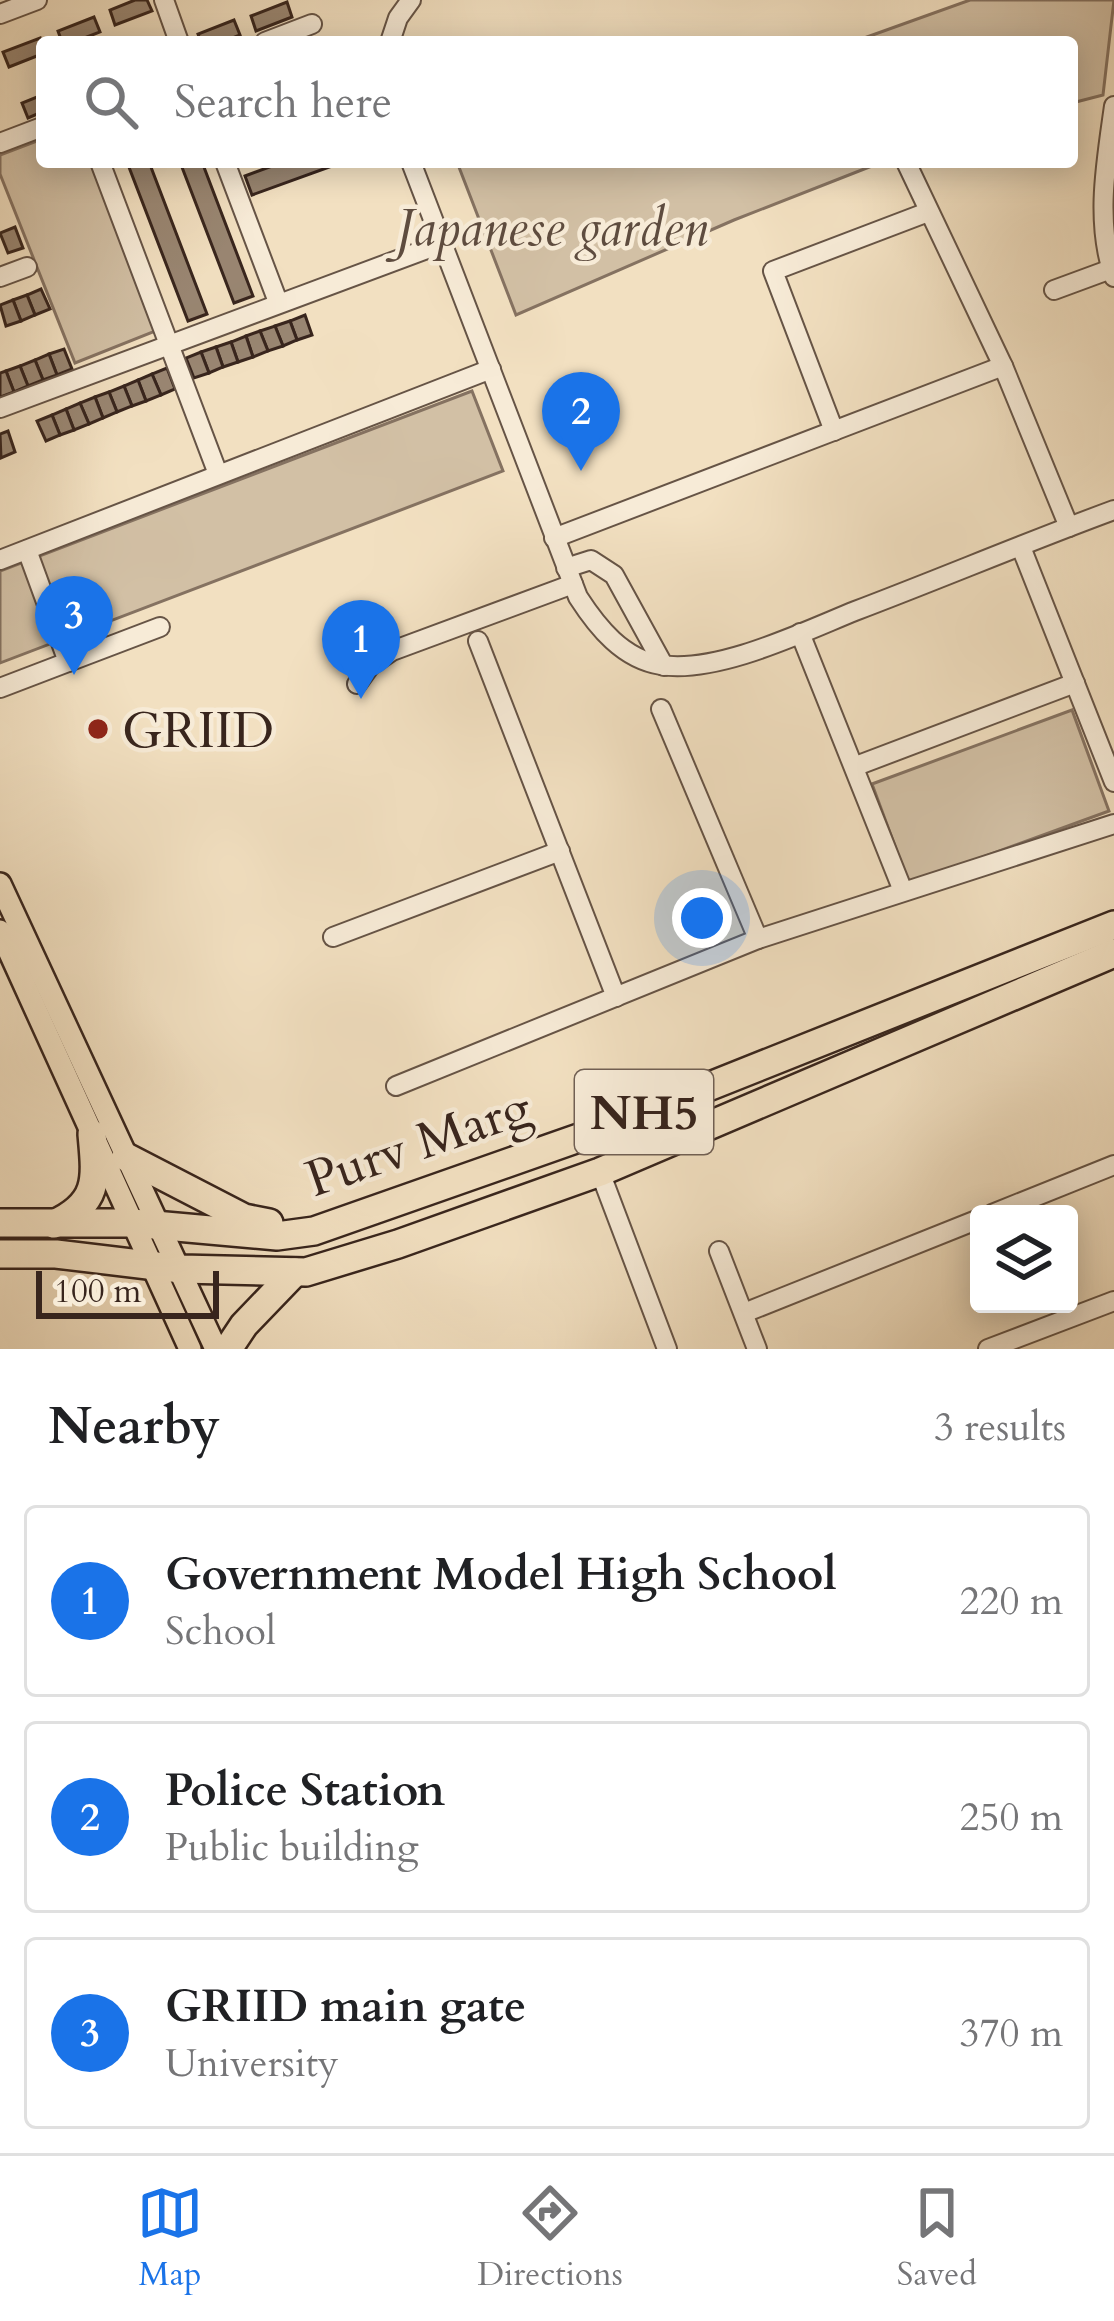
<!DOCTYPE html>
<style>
:root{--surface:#fff;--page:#f6f6f6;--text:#202124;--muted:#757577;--line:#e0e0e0;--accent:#1a73e8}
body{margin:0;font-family:Cardo,serif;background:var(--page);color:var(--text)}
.controls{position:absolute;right:36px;bottom:36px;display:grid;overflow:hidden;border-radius:12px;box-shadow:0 6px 30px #0003}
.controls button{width:108px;height:108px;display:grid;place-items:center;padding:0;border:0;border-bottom:3px solid var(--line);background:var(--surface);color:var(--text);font:60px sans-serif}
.scale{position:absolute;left:36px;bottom:30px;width:183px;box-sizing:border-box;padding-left:12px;border:6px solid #38251d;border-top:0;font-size:33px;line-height:42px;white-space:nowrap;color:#38251d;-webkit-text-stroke:9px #f7ebd7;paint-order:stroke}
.you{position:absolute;left:702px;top:918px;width:42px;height:42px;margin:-30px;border:9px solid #fff;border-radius:50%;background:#1a73e8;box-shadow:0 0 0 18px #1a73e833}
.badge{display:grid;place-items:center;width:78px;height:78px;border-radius:50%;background:var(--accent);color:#fff;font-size:39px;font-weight:700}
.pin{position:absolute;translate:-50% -99px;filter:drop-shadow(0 3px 6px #0008)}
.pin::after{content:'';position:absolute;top:63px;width:42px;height:36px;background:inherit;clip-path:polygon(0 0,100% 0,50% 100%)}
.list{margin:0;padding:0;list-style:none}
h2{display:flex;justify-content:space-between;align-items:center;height:156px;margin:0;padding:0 48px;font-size:51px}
h2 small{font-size:39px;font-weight:400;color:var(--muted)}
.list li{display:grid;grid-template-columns:78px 1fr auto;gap:36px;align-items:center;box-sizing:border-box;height:192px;margin:0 24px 24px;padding:0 24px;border:3px solid var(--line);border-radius:12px}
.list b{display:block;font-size:45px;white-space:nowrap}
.list p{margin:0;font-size:39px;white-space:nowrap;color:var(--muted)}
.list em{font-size:39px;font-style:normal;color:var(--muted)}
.icon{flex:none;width:66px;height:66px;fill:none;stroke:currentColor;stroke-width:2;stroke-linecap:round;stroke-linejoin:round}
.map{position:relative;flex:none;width:1114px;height:1349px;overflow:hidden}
.search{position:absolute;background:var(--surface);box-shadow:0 6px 30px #0003;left:36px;right:36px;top:36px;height:132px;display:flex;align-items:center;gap:30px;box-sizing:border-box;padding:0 42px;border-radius:12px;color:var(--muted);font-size:45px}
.sheet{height:804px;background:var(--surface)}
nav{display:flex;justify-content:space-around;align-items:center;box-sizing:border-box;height:168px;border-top:3px solid var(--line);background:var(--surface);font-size:33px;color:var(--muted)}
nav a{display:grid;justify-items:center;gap:6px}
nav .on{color:var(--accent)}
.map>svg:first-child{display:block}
</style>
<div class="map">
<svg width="1114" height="1349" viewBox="0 0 1114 1349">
<rect width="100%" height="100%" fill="#f2e0c1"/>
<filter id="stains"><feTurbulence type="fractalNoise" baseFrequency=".00167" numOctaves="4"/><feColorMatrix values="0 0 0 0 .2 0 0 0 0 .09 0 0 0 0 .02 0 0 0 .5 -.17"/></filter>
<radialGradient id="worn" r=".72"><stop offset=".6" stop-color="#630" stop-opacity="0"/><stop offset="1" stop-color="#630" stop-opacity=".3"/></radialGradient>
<!-- green -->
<g fill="#d2c0a5" stroke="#857261" stroke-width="3">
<path d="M970,0H1114L1103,95L1072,103V42H853Z"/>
<path d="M42,139V162H91L158,330L75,363L0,174V155Z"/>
<path d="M457,162H882L734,220L516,315Z"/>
<path d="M472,391L503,471L0,663V571Z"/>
<path d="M1072,710L1109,811L909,884L872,784Z"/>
</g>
<!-- building -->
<g fill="#998672" stroke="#38251d" stroke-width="3">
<path d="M135,0H147L152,11L115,25L110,10Z"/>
<path d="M287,2L292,17L256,31L251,16Z"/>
<path d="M94,17L100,32L74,42H62L58,31Z"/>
<path d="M234,20L240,35L223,42H201L198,34Z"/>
<path d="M40,38L42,54L9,67L3,52Z"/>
<path d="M42,95V112L28,118L22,103Z"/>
<path d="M127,162H149L207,314L188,321Z"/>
<path d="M180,162H202L253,296L234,303Z"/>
<path d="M283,162H343L252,195L245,176Z"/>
<path d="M15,227L23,248L8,253L0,233Z"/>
<path d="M41,289L50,309L35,315L27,295Z"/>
<path d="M27,295L35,315L21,321L13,300Z"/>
<path d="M13,300L21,321L6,326L0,305Z"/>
<path d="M305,315L312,335L297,340L290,321Z"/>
<path d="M290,321L297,340L283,346L275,326Z"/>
<path d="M275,326L283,346L268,351L260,331Z"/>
<path d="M260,331L268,351L253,357L246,336Z"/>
<path d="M246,336L253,357L238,362L231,342Z"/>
<path d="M231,342L238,362L223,367L216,347Z"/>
<path d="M216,347L223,367L209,373L201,352Z"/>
<path d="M64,349L72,369L57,375L49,354Z"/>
<path d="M201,352L209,373L194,378L186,358Z"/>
<path d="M49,354L57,375L43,380L35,360Z"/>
<path d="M35,360L43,380L28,386L20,366Z"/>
<path d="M20,366L28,386L14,392L6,371Z"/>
<path d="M167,368L175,389L161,395L152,374Z"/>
<path d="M6,371L14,392L0,397V373Z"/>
<path d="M152,374L161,395L146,401L138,380Z"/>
<path d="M138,380L146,401L132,406L124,386Z"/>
<path d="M124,386L132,406L117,412L109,392Z"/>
<path d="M109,392L117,412L103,418L95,397Z"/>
<path d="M95,397L103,418L89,424L80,403Z"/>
<path d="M80,403L89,424L74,430L66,409Z"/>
<path d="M66,409L74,430L60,435L52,415Z"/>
<path d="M52,415L60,435L46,441L37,421Z"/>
<path d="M8,431L15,452L1,458L0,434Z"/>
</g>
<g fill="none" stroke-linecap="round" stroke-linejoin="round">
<defs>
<g id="minor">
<path d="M164,0L179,42"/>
<path d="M0,14L37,0"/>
<path d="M265,42L312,24"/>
<path d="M390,42L398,18L411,0"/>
<path d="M1114,106C1106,163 1095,222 1114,277"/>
<path d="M0,143L42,127"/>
<path d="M100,162L218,474"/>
<path d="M225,162L278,302"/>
<path d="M411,162L578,597C598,628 623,659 661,665C717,674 803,632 855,611C942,578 1027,542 1114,510"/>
<path d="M906,162L1003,366L1069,527"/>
<path d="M0,277L27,267"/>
<path d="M1054,290L1111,269"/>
<path d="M0,408L443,243"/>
<path d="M834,431L773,271L928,212"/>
<path d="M554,538L1003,366"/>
<path d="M1021,547L1114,782"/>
<path d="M0,560L491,369"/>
<path d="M566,568L591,560L614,575L664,666"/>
<path d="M800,633L903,891"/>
<path d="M478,641L616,997"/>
<path d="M68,662L160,627"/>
<path d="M357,684L370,666L392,651L573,584"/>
<path d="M0,688L68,662L27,550"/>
<path d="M661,709L758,939"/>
<path d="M856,766L1075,683"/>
<path d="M333,937L560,851"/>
<path d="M396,1086L758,939L1114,824"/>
<path d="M600,1172L667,1349"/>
<path d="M992,1214L1114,1165"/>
<path d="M719,1251L757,1349"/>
<path d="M744,1313L979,1219"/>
<path d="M988,1349L1114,1301"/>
</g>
<g id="major">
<path d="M0,884L216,1349"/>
<path d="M0,931L190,1349"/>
</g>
<g id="highway">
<path d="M126,1157L244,1218L269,1223"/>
<path d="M0,1223H132L277,1236L314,1231L590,1134L1114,925"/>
<path d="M54,1224C100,1203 96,1178 92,1134"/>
<path d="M0,1254H56L181,1269L306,1272L398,1244L600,1172L1114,953"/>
<path d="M228,1349L244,1325L295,1272"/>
</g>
</defs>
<!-- minor casing -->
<use href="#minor" stroke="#665446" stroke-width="22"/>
<!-- major casing -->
<use href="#major" stroke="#38251d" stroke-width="26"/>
<!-- highway casing -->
<use href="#highway" stroke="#38251d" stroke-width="32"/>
<!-- minor -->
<use href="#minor" stroke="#f7ebd7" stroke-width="18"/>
<!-- major -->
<use href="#major" stroke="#f2e0c1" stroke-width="21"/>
<!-- highway -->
<use href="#highway" stroke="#f2e0c1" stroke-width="27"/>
</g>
<!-- markers -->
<circle fill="#8f2418" stroke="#f7ebd7" stroke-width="4.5" cx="98" cy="729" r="12"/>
<g text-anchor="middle" stroke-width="9" stroke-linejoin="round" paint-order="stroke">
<!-- shield labels -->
<rect fill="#f7ebd7" stroke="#716055" stroke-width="3" x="575" y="1070" width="138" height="84" rx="9"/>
<g font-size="48" font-weight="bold" fill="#38251d">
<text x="644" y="1129">NH5</text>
</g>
<!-- park labels -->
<g font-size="51" font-style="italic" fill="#5e4c3f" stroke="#f7ebd7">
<text x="552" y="245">Japanese garden</text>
</g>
<!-- poi labels -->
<g font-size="51" fill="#38251d" stroke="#f7ebd7" text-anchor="start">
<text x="122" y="747">GRIID</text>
</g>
<!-- street labels -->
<g font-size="51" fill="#38251d" stroke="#f7ebd7">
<text transform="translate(418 1142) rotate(-19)" y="18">Purv Marg</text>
</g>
</g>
<rect width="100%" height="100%" filter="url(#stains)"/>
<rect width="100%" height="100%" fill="url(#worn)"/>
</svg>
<div class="controls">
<button><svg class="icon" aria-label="layers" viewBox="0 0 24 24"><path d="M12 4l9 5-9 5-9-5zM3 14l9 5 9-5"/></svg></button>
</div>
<div class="scale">100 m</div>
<div class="you"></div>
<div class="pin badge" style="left:361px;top:699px">1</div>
<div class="pin badge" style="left:581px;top:471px">2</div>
<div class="pin badge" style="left:74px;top:675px">3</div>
<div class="search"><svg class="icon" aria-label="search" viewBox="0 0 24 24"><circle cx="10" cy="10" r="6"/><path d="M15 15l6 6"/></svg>Search here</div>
</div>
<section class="sheet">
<h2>Nearby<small>3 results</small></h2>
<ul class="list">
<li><span class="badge">1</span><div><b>Government Model High School</b><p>School</p></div><em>220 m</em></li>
<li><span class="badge">2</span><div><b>Police Station</b><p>Public building</p></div><em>250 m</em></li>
<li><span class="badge">3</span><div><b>GRIID main gate</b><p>University</p></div><em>370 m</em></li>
</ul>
</section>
<nav>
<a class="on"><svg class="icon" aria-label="map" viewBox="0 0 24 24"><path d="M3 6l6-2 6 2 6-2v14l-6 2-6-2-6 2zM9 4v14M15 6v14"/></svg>Map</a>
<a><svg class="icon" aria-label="directions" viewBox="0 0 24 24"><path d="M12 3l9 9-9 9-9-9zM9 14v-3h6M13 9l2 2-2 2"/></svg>Directions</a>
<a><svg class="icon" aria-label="saved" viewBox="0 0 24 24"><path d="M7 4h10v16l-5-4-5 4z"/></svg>Saved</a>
</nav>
